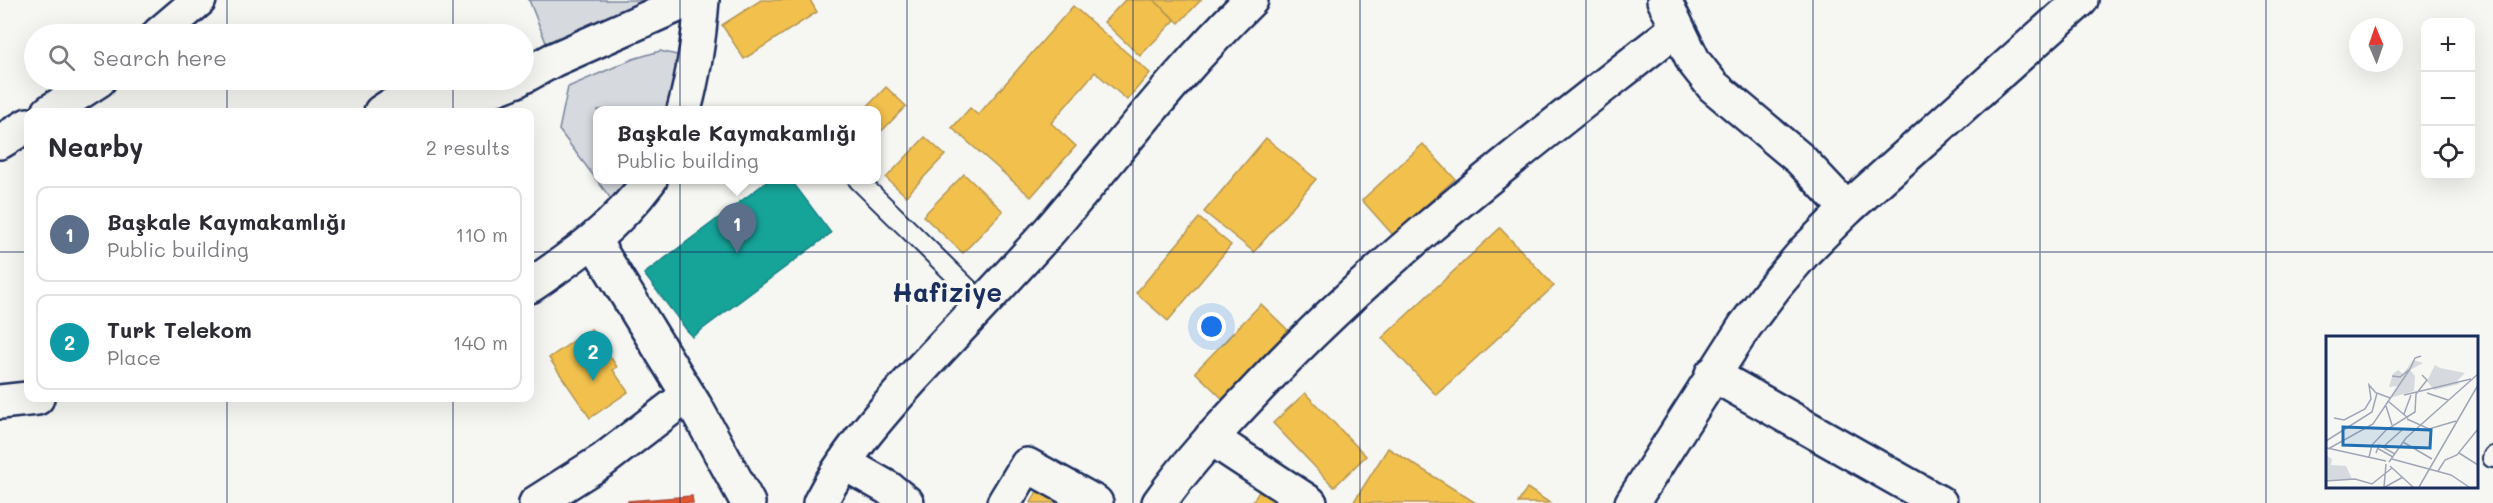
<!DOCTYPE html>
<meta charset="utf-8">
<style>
:root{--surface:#fff;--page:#f7f7f7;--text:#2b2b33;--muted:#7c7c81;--line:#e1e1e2;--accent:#1f6fb2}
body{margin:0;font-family:Mali,sans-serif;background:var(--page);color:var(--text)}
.controls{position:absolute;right:18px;top:18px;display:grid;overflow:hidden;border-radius:12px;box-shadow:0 6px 24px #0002}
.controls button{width:54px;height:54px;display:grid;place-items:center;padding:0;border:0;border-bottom:2px solid var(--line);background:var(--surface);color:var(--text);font:30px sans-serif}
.compass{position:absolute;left:2349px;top:18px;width:54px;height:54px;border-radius:50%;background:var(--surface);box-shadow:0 6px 24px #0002;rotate:358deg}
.you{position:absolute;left:1212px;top:327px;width:21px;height:21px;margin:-15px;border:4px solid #fff;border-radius:50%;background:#1a73e8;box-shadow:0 0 0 9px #1a73e833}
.badge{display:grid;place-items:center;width:39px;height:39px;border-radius:50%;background:var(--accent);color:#fff;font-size:20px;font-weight:700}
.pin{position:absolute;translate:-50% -50px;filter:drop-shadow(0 2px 3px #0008)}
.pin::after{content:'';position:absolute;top:32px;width:21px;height:18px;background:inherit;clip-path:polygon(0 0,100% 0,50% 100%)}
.popup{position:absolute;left:593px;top:106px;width:288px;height:78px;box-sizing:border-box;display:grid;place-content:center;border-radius:12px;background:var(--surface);filter:drop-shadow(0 2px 4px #0005);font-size:20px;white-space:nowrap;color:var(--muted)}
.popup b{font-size:22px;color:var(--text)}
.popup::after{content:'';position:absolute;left:50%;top:100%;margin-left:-12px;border:12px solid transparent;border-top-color:var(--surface)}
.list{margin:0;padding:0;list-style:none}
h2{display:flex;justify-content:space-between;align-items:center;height:78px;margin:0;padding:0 24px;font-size:26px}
h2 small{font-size:20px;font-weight:400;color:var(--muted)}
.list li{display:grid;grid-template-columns:39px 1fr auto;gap:18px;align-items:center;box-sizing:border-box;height:96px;margin:0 12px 12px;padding:0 12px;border:2px solid var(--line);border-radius:12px}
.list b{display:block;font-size:22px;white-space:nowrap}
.list p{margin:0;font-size:20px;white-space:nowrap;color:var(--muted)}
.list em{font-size:20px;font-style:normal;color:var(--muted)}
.icon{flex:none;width:33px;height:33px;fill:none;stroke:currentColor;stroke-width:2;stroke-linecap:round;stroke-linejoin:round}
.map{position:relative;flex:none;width:2493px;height:503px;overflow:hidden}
.search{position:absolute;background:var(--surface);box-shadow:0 6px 24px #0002;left:24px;top:24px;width:510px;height:66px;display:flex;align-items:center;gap:15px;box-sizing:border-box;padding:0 21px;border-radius:33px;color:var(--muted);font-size:22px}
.panel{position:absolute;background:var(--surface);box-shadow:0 6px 24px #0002;left:24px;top:108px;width:510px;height:294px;border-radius:12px}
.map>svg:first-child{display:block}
</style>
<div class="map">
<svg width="2493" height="503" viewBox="0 0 2493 503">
<rect width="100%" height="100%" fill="#f6f6f2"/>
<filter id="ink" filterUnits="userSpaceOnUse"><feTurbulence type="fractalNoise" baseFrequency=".0167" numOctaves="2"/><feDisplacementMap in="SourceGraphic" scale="12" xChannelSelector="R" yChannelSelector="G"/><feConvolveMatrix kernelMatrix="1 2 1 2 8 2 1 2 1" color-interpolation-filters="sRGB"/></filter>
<g filter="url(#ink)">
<!-- green -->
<g fill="#d6d9dd" stroke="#78849e" stroke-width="1.5">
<path d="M529,0H689L553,60Z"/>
<path d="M660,51L681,56L667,110H598V180H639L614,203L559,130L568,87L633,59Z"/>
</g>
<!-- homes -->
<g fill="#f2c14e" stroke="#b29553" stroke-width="1.5">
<path d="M761,0H810L817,12L744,59L722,25Z"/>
<path d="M1125,0H1154L1175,20L1140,56L1104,22Z"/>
<path d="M1154,0H1201L1179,23Z"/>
<path d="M1073,6L1150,73L1127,100L1095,72L1051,123L1076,146L1031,197L952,128L970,108L978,115Z"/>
<path d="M886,87L906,106L876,137V110H864Z"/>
<path d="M925,137L945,155L906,196L886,178Z"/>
<path d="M1266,138L1316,179L1254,252L1204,212Z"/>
<path d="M1423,144L1455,179L1393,235L1362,200Z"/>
<path d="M964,174L1003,211L963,253L923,216Z"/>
<path d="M1199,218L1231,245L1168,321L1136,293Z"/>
<path d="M1500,228L1554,286L1436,395L1382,338Z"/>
<path d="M1261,304L1291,333L1225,401L1195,372Z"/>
<path d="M591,329L596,337L599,335L610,351L608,353L617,367L613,370L628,392L590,418L549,358Z"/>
<path d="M1305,393L1366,456L1334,487L1273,423Z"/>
<path d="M1388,448L1476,503H1353Z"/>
<path d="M1527,488L1550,503H1518Z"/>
<path d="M1260,490L1278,502L1277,503H1252Z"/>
<path d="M1037,491L1060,503H1031Z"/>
</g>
<!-- shops -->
<path fill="#e4572e" stroke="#a84b3c" stroke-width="1.5" d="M692,496L693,503H628V501Z"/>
<!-- public -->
<path fill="#17a398" stroke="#188087" stroke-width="1.5" d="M769,180H791L831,233L692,337L644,274Z"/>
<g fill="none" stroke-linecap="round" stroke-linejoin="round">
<defs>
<g id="service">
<path d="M858,180L982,302"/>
<path d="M2492,458L2493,456"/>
</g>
<g id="minor">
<path d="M1664,0L1694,62L1713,86L1800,159L1847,209"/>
<path d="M159,34L199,0"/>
<path d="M524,76L553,60L689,0"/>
<path d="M684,110C694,74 699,38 702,0"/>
<path d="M49,112L99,80"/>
<path d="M381,112C407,92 442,99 472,95C488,92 502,86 517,80"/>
<path d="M0,142L28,125"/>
<path d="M594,241L695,406L748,503"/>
<path d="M530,286C578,253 615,227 650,180"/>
<path d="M1712,374L1940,503"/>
<path d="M0,402L37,398"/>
<path d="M1211,438L1310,503"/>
<path d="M844,463L888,488L907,503"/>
<path d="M536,503L602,461L688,395"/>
<path d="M820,503C843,457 878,417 912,379C958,329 1006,280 1051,229C1117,152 1178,71 1251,0"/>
<path d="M1004,503L1027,465L1096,503"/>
<path d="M1159,503C1188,462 1222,426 1257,389C1383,254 1532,143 1677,28"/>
</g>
<path id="tertiary" d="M1632,503L1745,326L1776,285L1806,250L1847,209L2081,0"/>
</defs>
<!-- service casing -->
<use href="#service" stroke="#1b2f5e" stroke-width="22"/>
<!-- minor casing -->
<use href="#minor" stroke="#1b2f5e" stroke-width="38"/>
<!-- tertiary casing -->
<use href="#tertiary" stroke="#1b2f5e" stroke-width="38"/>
<!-- service -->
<use href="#service" stroke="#f6f6f2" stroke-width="18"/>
<!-- minor -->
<use href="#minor" stroke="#f6f6f2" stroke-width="33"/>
<!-- tertiary -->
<use href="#tertiary" stroke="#f6f6f2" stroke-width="33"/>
</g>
</g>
<!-- grid -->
<path fill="none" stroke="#1b2f5e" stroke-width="1.5" stroke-opacity="0.55" d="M227,0V34M453,0V34M680,0V503M907,0V503M1133,0V503M1360,0V503M1586,0V503M1813,0V503M2040,0V503M2266,0V503M227,80V112M453,80V112M0,252H28M530,252H2493M227,398V503M453,398V503"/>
<g text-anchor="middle" stroke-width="6" stroke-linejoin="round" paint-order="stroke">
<!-- district labels -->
<g font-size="26" font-weight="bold" fill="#1b2f5e" stroke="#f6f6f2">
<text x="947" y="302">Hafiziye</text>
</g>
</g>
<!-- overview -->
<g transform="translate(2326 336)">
<rect width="152" height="152" fill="#f6f6f2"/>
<path d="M87,24L97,27L84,34L89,40L88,55L64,62L72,50L63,51L67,38L72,34L77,38ZM109,29L114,32L139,37L131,45L133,48L108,54L101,45ZM1,120L6,123L5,129L20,130L26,143L0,145Z" fill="#d6d9dd"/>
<path fill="none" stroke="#9ea6b7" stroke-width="1.5" d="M84,33L89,22L95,20M101,57L122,64M78,59L145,43M62,65L82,82M60,70L66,89M78,78L85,59M8,82L18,84L39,73L45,63L43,49L50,57M81,83L103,93L130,85M0,105L46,76L51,57L64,62M77,106L106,123M57,111L76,94M1,112L60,125M51,112L67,121M2,113L47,88L84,33L74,41L66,40M50,117L53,109L69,118M133,117L152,129M43,121L46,109L60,94L89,76L90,58L101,44L96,39M66,123L125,139L143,151M63,126L80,102L152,38M64,130L87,151M112,135L119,124L131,119L152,93M0,145L29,143L46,148L66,132M58,151L60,128M59,151L77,141M93,151L152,49"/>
<path fill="#1f6fb2" fill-opacity="0.15" stroke="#1f6fb2" stroke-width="3" d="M17,91L105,94L104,112L17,109Z"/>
<rect width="152" height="152" fill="none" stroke="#1b2f5e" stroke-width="3"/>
</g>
</svg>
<div class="controls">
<button>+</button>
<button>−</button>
<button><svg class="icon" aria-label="locate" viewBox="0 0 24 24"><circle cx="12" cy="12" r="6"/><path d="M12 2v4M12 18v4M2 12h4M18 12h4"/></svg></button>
</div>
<svg class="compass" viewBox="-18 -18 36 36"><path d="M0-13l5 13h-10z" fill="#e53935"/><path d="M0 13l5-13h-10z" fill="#7c7c81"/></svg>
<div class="you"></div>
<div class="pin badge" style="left:737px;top:253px;background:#5c6f8a">1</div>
<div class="popup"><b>Başkale Kaymakamlığı</b>Public building</div>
<div class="pin badge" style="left:593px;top:381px;background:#0f9aa8">2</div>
<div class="search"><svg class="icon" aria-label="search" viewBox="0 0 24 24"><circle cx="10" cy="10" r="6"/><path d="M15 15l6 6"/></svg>Search here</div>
<section class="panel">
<h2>Nearby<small>2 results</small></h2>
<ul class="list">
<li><span class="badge" style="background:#5c6f8a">1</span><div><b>Başkale Kaymakamlığı</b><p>Public building</p></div><em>110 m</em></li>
<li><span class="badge" style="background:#0f9aa8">2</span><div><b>Turk Telekom</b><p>Place</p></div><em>140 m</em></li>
</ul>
</section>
</div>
